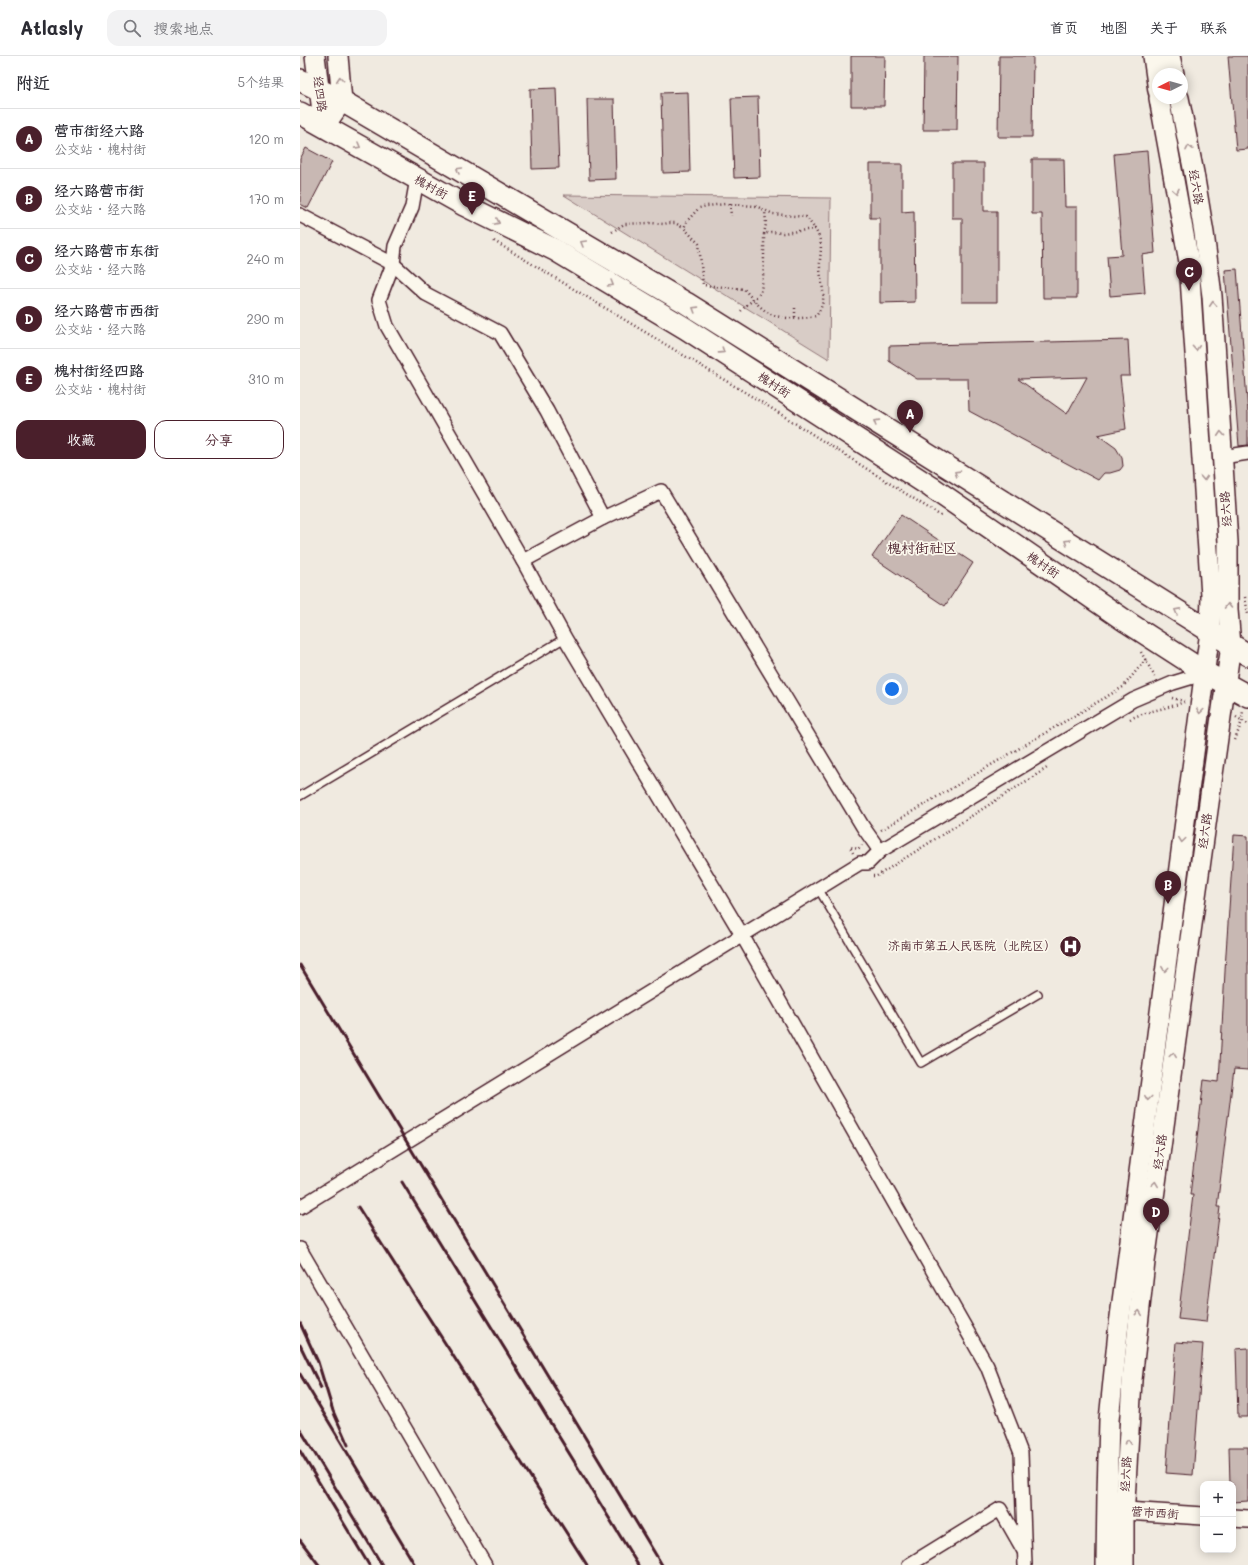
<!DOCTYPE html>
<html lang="zh">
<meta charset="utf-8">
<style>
:root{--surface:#fff;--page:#f2f2f3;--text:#2b2b33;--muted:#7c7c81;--line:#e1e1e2;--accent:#4a1f2b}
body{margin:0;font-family:Mali,"LXGW WenKai TC",sans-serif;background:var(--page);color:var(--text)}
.controls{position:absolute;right:12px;bottom:12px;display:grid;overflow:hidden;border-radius:8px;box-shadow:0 2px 10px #0003}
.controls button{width:36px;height:36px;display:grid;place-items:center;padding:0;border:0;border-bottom:1px solid var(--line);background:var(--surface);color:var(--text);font:20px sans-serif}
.compass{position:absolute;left:852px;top:12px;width:36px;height:36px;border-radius:50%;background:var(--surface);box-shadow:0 2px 10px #0003;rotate:265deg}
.you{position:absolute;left:592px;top:633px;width:14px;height:14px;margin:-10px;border:3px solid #fff;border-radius:50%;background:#1a73e8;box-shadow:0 0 0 6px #1a73e833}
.badge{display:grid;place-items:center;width:26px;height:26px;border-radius:50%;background:var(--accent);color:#fff;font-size:13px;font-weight:700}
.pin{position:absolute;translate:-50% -33px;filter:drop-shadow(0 1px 2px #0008)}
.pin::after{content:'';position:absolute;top:21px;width:14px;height:12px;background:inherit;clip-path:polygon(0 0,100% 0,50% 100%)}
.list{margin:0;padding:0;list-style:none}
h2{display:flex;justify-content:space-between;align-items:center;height:52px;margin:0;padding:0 16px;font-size:17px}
h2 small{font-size:13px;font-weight:400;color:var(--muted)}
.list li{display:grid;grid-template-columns:26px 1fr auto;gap:12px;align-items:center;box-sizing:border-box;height:60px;padding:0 16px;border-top:1px solid var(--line)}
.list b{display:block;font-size:15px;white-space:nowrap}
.list p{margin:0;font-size:13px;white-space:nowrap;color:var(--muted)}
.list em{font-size:13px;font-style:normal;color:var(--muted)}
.actions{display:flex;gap:8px;padding:12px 16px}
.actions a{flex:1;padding:9px 0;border:1px solid var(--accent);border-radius:12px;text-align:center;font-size:14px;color:var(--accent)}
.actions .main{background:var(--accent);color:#fff}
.icon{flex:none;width:22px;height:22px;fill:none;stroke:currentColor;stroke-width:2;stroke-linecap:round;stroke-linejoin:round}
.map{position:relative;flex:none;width:948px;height:1509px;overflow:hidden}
header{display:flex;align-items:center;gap:24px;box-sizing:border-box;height:56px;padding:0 20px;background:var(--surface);border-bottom:1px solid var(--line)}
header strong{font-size:19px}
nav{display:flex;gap:22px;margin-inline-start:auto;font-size:14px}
.search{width:280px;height:36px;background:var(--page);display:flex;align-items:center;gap:10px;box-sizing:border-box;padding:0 14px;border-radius:12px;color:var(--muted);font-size:15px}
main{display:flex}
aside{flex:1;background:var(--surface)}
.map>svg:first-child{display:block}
</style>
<header>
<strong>Atlasly</strong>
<div class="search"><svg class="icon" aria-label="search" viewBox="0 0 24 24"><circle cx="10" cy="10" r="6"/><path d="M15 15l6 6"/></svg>搜索地点</div>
<nav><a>首页</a><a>地图</a><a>关于</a><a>联系</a></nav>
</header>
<main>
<aside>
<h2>附近<small>5个结果</small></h2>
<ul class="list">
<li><span class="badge">A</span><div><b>营市街经六路</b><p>公交站 · 槐村街</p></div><em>120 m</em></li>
<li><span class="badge">B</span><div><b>经六路营市街</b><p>公交站 · 经六路</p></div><em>170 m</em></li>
<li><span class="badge">C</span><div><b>经六路营市东街</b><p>公交站 · 经六路</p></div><em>240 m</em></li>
<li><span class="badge">D</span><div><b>经六路营市西街</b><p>公交站 · 经六路</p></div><em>290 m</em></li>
<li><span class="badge">E</span><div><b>槐村街经四路</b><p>公交站 · 槐村街</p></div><em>310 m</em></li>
</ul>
<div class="actions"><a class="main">收藏</a><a>分享</a></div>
</aside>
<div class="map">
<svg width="948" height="1509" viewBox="0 0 948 1509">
<rect width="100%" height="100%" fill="#f0eae0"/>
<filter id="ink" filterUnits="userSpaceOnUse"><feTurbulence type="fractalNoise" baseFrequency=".025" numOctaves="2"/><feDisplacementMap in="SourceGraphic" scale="8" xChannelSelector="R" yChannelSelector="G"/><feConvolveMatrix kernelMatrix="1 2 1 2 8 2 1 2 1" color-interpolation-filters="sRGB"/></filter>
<g filter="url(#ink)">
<!-- green -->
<path fill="#d8ccc6" stroke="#917678" d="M264,139L531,142L529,303Z"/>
<!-- building -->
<g fill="#c8b8b3" stroke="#4a1f2b" fill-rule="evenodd">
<path d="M551,0H585L584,50H551Z"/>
<path d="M624,0H658L657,74H623Z"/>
<path d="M699,0H733L732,81H698Z"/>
<path d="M928,0H948V93L936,94Z"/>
<path d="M256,32L259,112L232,113L230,33Z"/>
<path d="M388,36L390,116L363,117L361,37Z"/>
<path d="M458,41L460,121L434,122L431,42Z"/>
<path d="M287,43H314L316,123L289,124Z"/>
<path d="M6,92L32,106L8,152L0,148V103Z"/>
<path d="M847,95L855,197L842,199L845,237L810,240L807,200L822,199L814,98Z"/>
<path d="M732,103H764L765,151H777V242H743L742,158H732Z"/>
<path d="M652,107H684V155H697V246H662V162H652Z"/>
<path d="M570,108H602V156L614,155L615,246L580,247V162H570Z"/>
<path d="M937,213L948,357V389L939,390L925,214Z"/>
<path d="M828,284L830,320H820L826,373L798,379L816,392L822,402L823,410L820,414L810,417H804L798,424L669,355L668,323H617L589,305V290ZM787,321L767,358L718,323Z"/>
<path d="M601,459L673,507L645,550L572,501Z"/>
<path d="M934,779L948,780V1014L934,1013L917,1151H920L906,1266L878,1263L893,1139H890L904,1024L919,1026L926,897Z"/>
<path d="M876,1286L903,1288L893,1419L866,1417Z"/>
<path d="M948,1292V1361H938L936,1293Z"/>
<path d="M929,1391H948V1445L933,1446V1428H930Z"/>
</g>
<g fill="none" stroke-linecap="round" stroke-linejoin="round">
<defs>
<g id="service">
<path d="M0,740L265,582"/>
<path d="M518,832L621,1007L738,938"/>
</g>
<g id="minor">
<path d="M117,123L112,151L95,190L93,208L79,244L87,270L223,505L265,582L442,879L687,1310L721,1397L725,1509"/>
<path d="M0,159L93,208L126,238L200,277L247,355L303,462L361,435L563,771L580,795"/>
<path d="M922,401L948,397"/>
<path d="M223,505L303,462"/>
<path d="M0,1151L560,807H568L580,795L833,644L873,627L906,617"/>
<path d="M0,1193L185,1509"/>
<path d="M609,1509L700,1453L724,1495"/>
</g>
<g id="tertiary">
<path d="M811,1454L903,1460"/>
<path d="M933,1462L948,1463"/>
</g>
<g id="secondary">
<path d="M15,0L24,71"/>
<path d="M853,0L858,35"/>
<path d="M870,0L874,18"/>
<path d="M24,71L42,45L38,0"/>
<path d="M806,1509L807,1438L809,1364L818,1276L910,575L911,540L889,206L859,42"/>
<path d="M824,1509V1462L832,1324L845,1206L931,589L928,554V486L912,240L904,177L894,117L879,42"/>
</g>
<g id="primary">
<path d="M0,24L42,45L386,247L948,599"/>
<path d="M0,57L164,149L255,194L385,272L631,431L827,566L906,617L948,640"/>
</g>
</defs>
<!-- service casing -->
<use href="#service" stroke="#4a1f2b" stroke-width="10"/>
<!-- minor casing -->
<use href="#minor" stroke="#4a1f2b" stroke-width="16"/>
<!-- tertiary casing -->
<use href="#tertiary" stroke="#4a1f2b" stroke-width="20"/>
<!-- secondary casing -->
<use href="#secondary" stroke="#4a1f2b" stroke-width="22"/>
<!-- primary casing -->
<use href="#primary" stroke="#4a1f2b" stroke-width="24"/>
<!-- path -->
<g stroke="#4a1f2b" stroke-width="2.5" stroke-dasharray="1 3" stroke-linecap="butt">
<path d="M430,148L431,160"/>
<path d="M312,176L324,168L349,167L364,168L368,167H375L384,172"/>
<path d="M464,178L466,168L465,155"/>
<path d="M194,185L471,352L641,460"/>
<path d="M495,252V262"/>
<path d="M441,255C446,249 455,243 459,238C465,229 464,190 464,178L471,176L483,177L515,173C525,190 519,196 520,212C521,232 529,242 516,260C502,263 479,264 467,256C458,250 451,241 444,233L403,229L399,188L384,172L387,165L399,152L407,150L425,148L456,150L473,158L506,161L515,173"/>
<path d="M945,541L948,558"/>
<path d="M841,596L855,621"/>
<path d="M872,642L884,645"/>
<path d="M936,661L948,668"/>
<path d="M830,663C848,654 867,653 884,646"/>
<path d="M935,684L942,665L943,654"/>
<path d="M581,774L823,631L846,603"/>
<path d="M553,797L550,791L558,793L562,789"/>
<path d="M573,820H577L747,712"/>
</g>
<!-- service -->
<use href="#service" stroke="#fbf7ec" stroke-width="7"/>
<!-- minor -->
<use href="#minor" stroke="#fbf7ec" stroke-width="13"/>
<!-- tertiary -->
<use href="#tertiary" stroke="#fbf7ec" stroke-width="17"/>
<!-- secondary -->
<use href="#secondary" stroke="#fbf7ec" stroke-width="19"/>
<!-- primary -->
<use href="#primary" stroke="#fbf7ec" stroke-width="21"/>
<!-- rail -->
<g stroke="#4a1f2b" stroke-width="3">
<path d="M0,909L362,1509"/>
<path d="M102,1126L338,1509"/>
<path d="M58,1151L287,1509"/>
<path d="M0,1267L18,1306L33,1355L48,1389"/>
<path d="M0,1289L21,1332"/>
<path d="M0,1318L115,1509"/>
<path d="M0,1373L82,1509"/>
<path d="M0,1395L69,1509"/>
<path d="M0,1484L19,1509"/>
</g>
</g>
<!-- one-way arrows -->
<defs><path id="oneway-chevron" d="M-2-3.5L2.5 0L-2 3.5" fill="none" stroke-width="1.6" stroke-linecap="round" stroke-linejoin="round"/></defs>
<g stroke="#ab9695">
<use href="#oneway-chevron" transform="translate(40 23) rotate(-95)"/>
<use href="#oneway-chevron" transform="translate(58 90) rotate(29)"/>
<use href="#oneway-chevron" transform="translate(889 92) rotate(-102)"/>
<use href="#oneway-chevron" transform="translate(159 114) rotate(-150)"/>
<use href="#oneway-chevron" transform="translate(876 135) rotate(79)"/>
<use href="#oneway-chevron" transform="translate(197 166) rotate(26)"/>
<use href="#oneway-chevron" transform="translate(283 187) rotate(-150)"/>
<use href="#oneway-chevron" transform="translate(311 228) rotate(31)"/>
<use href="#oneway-chevron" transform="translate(913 248) rotate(-94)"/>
<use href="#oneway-chevron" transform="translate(395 253) rotate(-148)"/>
<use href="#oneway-chevron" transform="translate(896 292) rotate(86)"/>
<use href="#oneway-chevron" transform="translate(422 295) rotate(33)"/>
<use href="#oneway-chevron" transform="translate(576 366) rotate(-148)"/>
<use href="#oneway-chevron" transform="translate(921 378) rotate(-94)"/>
<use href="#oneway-chevron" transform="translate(657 417) rotate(-148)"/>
<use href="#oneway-chevron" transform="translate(904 422) rotate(87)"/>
<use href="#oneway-chevron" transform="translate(767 486) rotate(-148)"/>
<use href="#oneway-chevron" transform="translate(928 550) rotate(-91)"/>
<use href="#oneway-chevron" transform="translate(877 555) rotate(-151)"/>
<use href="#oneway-chevron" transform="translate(900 655) rotate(98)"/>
<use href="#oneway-chevron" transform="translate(882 784) rotate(98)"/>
<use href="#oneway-chevron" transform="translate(865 913) rotate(97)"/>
<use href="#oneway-chevron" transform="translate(873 999) rotate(-82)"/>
<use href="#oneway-chevron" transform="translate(848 1042) rotate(97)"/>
<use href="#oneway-chevron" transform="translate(855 1128) rotate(-82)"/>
<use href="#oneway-chevron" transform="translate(839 1257) rotate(-84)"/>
<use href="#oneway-chevron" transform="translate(828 1386) rotate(-87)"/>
</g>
</g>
<!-- icons -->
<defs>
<symbol id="hospital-disc" viewBox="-11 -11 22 22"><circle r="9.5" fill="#4a1f2b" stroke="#fbf7ec"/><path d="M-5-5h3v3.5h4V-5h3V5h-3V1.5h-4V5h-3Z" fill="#fff"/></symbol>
</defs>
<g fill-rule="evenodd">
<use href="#hospital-disc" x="758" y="878" width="25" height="25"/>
</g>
<g text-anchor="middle" stroke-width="3.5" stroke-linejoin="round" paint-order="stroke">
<!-- street labels -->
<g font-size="12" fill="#4a1f2b" stroke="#fbf7ec">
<text transform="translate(20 38) rotate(83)" y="4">经四路</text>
<text transform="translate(131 131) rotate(29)" y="4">槐村街</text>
<text transform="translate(896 131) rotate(80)" y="4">经六路</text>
<text transform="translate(474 329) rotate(33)" y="4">槐村街</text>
<text transform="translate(926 453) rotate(-94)" y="4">经六路</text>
<text transform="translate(743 509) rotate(34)" y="4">槐村街</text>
<text transform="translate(905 775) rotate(-82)" y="4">经六路</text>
<text transform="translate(860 1096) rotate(-82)" y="4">经六路</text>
<text transform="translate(826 1418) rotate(-87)" y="4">经六路</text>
<text transform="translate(855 1457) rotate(4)" y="4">营市西街</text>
</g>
<!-- poi labels -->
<g font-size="12" fill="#4a1f2b" stroke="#fbf7ec" text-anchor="end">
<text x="756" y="894">济南市第五人民医院（北院区）</text>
</g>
<!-- quarter labels -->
<g font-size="14" fill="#4a1f2b" stroke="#fbf7ec">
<text x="622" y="497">槐村街社区</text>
</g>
</g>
</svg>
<div class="controls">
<button>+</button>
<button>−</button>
</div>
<svg class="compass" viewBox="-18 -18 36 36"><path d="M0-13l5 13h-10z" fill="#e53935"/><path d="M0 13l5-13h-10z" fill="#7c7c81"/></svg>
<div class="you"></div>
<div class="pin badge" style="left:610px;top:377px">A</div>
<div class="pin badge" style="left:868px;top:848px">B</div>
<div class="pin badge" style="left:889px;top:235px">C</div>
<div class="pin badge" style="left:856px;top:1175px">D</div>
<div class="pin badge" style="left:172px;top:159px">E</div>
</div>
</main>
